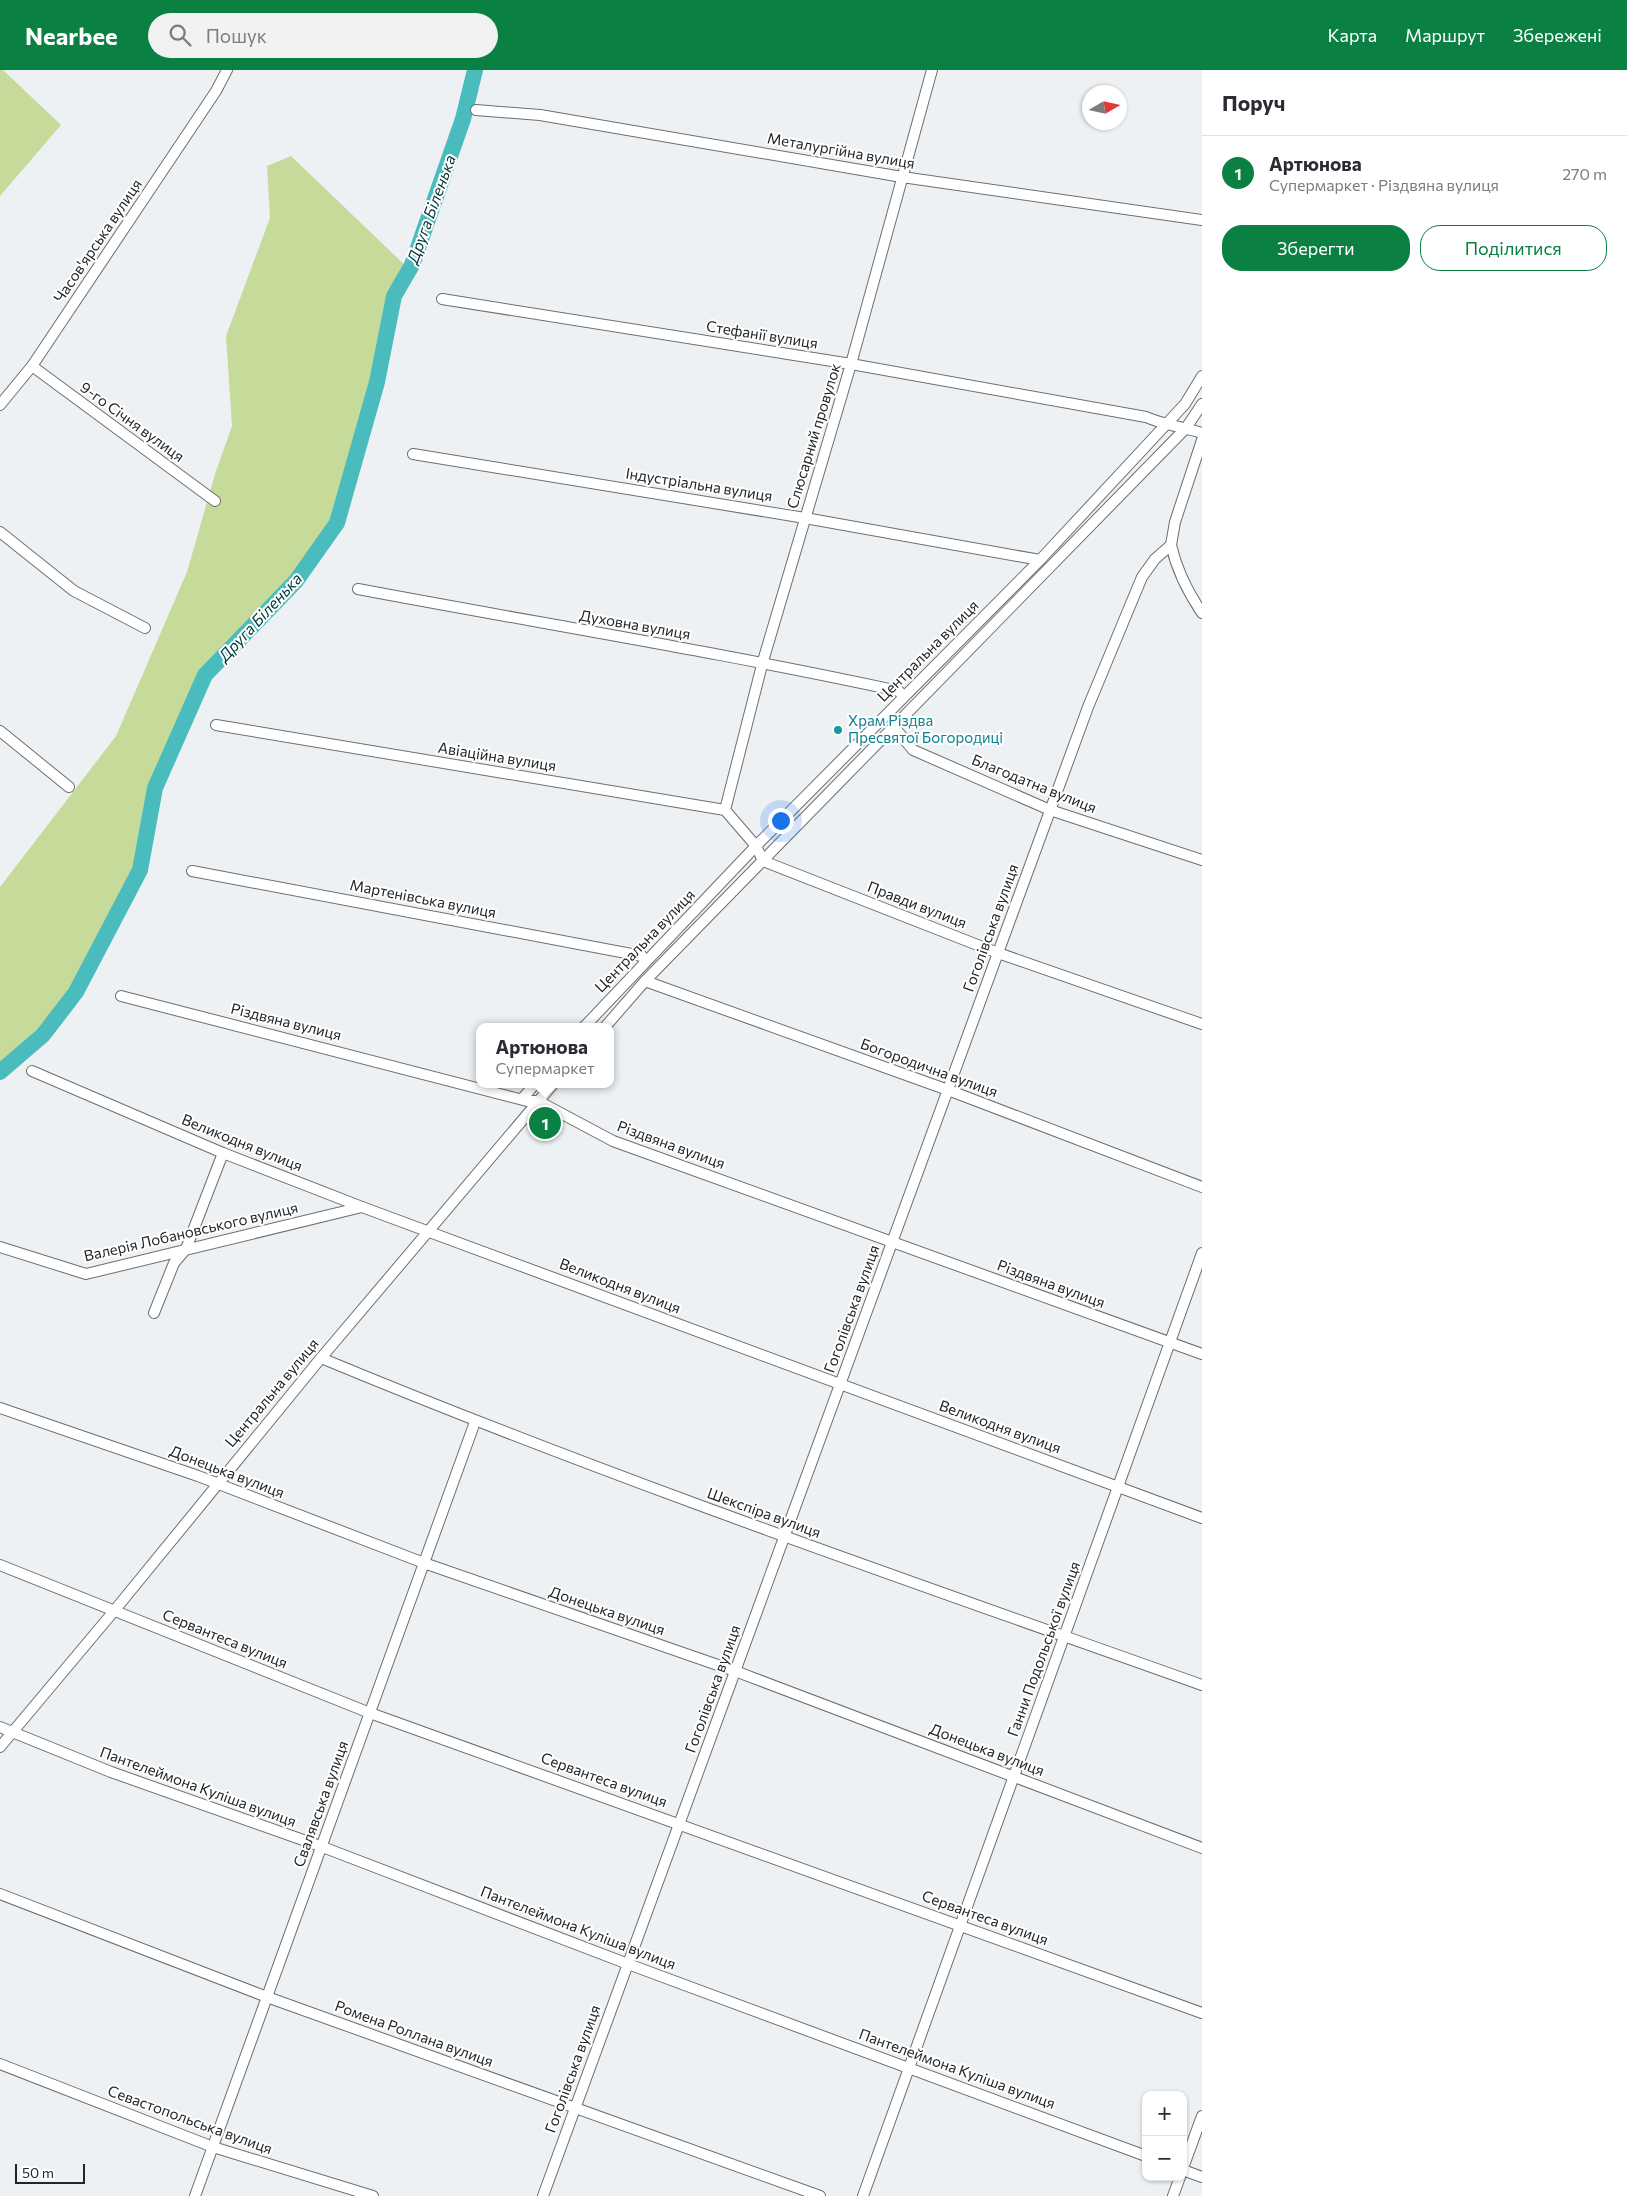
<!DOCTYPE html>
<html lang="uk">
<meta charset="utf-8">
<style>
:root{--surface:#fff;--page:#f2f2f3;--text:#2b2b33;--muted:#7c7c81;--line:#e1e1e2;--accent:#0b8043}
body{margin:0;font-family:Commissioner,sans-serif;background:var(--page);color:var(--text)}
.controls{position:absolute;right:15px;bottom:15px;display:grid;overflow:hidden;border-radius:10px;box-shadow:0 1px 4px #0004}
.controls button{width:45px;height:45px;display:grid;place-items:center;padding:0;border:0;border-bottom:1px solid var(--line);background:var(--surface);color:var(--text);font:25px sans-serif}
.compass{position:absolute;left:1082px;top:15px;width:45px;height:45px;border-radius:50%;background:var(--surface);box-shadow:0 1px 4px #0004;rotate:81deg}
.scale{position:absolute;left:15px;bottom:12px;width:70px;box-sizing:border-box;padding-left:5px;border:2px solid #242526;border-top:0;font-size:14px;line-height:18px;white-space:nowrap;color:#242526;-webkit-text-stroke:4px #fff;paint-order:stroke}
.you{position:absolute;left:780px;top:750px;width:18px;height:18px;margin:-12px;border:4px solid #fff;border-radius:50%;background:#1a73e8;box-shadow:0 0 0 8px #1a73e833}
.badge{display:grid;place-items:center;width:32px;height:32px;border-radius:50%;background:var(--accent);color:#fff;font-size:16px;font-weight:700}
.pin{position:absolute;translate:-50% -50%;border:2px solid #fff;box-shadow:0 1px 5px #0006}
.popup{position:absolute;left:476px;top:953px;width:138px;height:65px;box-sizing:border-box;display:grid;place-content:center;border-radius:10px;background:var(--surface);filter:drop-shadow(0 1px 4px #0005);font-size:16px;white-space:nowrap;color:var(--muted)}
.popup b{font-size:19px;color:var(--text)}
.popup::after{content:'';position:absolute;left:50%;top:100%;margin-left:-10px;border:10px solid transparent;border-top-color:var(--surface)}
.list{margin:0;padding:0;list-style:none}
h2{display:flex;justify-content:space-between;align-items:center;height:65px;margin:0;padding:0 20px;font-size:21px}
h2 small{font-size:16px;font-weight:400;color:var(--muted)}
.list li{display:grid;grid-template-columns:32px 1fr auto;gap:15px;align-items:center;box-sizing:border-box;height:75px;padding:0 20px;border-top:1px solid var(--line)}
.list b{display:block;font-size:19px;white-space:nowrap}
.list p{margin:0;font-size:16px;white-space:nowrap;color:var(--muted)}
.list em{font-size:16px;font-style:normal;color:var(--muted)}
.actions{display:flex;gap:10px;padding:15px 20px}
.actions a{flex:1;padding:11px 0;border:1px solid var(--accent);border-radius:20px;text-align:center;font-size:18px;color:var(--accent)}
.actions .main{background:var(--accent);color:#fff}
.icon{flex:none;width:28px;height:28px;fill:none;stroke:currentColor;stroke-width:2;stroke-linecap:round;stroke-linejoin:round}
.map{position:relative;flex:none;width:1202px;height:2126px;overflow:hidden}
header{display:flex;align-items:center;gap:30px;box-sizing:border-box;height:70px;padding:0 25px;background:var(--accent);color:#fff}
header strong{font-size:24px}
nav{display:flex;gap:28px;margin-inline-start:auto;font-size:18px}
.search{width:350px;height:45px;background:var(--page);display:flex;align-items:center;gap:12px;box-sizing:border-box;padding:0 18px;border-radius:28px;color:var(--muted);font-size:19px}
main{display:flex}
aside{flex:1;background:var(--surface)}
.map>svg:first-child{display:block}
</style>
<header>
<strong>Nearbee</strong>
<div class="search"><svg class="icon" aria-label="search" viewBox="0 0 24 24"><circle cx="10" cy="10" r="6"/><path d="M15 15l6 6"/></svg>Пошук</div>
<nav><a>Карта</a><a>Маршрут</a><a>Збережені</a></nav>
</header>
<main>
<div class="map">
<svg width="1202" height="2126" viewBox="0 0 1202 2126">
<rect width="100%" height="100%" fill="#eef1f4"/>
<!-- green -->
<g fill="#c6db9a">
<path d="M0,0H3L61,55L0,126Z"/>
<path d="M291,86L410,200L394,226L377,312L337,453L296,511L205,605L155,718L140,800L76,922L43,965L0,1002V817L116,666L187,502L215,404L232,356L226,266L270,148L267,96Z"/>
</g>
<g fill="none" stroke-linecap="round" stroke-linejoin="round">
<!-- river -->
<path stroke="#4bbcbe" stroke-width="16" d="M0,1002L43,965L76,922L140,800L155,718L205,605L296,511L337,453L377,312L394,226L412,195L463,49L475,0"/>
<defs>
<g id="minor">
<path d="M476,40L540,45L902,107L1202,150"/>
<path d="M442,229L851,294L1146,347C1164,355 1183,357 1202,363"/>
<path d="M32,296L215,431"/>
<path d="M0,335L32,296L216,21L227,0"/>
<path d="M413,384L805,448L1040,490"/>
<path d="M0,462L74,521L145,558"/>
<path d="M1171,475C1177,501 1187,521 1202,543"/>
<path d="M358,519C538,553 719,582 899,621L903,627"/>
<path d="M216,655L725,740L756,776L763,791"/>
<path d="M895,658L913,680L1050,740L1202,790"/>
<path d="M0,661L69,717"/>
<path d="M725,740L763,591L851,294L932,0"/>
<path d="M763,791L998,883L1202,954"/>
<path d="M192,801L642,886L645,891"/>
<path d="M645,911L948,1020L1202,1117"/>
<path d="M121,926L527,1031H538L613,1071L1202,1284"/>
<path d="M584,957L756,776L1040,490L1185,334L1202,306"/>
<path d="M605,957L645,911L1186,358L1202,334"/>
<path d="M32,1001L223,1083L362,1137L1202,1448"/>
<path d="M522,1029L535,1014"/>
<path d="M0,1177L86,1204L362,1137"/>
<path d="M154,1243L174,1193L186,1179L223,1083"/>
<path d="M321,1288C610,1408 907,1510 1202,1615"/>
<path d="M0,1338L198,1406L424,1493L735,1601L1202,1778"/>
<path d="M0,1495L370,1643L1202,1943"/>
<path d="M0,1657L111,1702L320,1776L628,1894L1146,2086"/>
<path d="M0,1677L114,1541L321,1288L553,1014"/>
<path d="M0,1824L267,1927L820,2126"/>
<path d="M0,1994L213,2077L373,2126"/>
<path d="M1183,2098L1202,2046"/>
<path d="M1183,2100L1202,2107"/>
<path d="M195,2126L475,1352"/>
<path d="M543,2126L1088,637L1142,507L1155,489L1171,475L1175,452L1202,370"/>
<path d="M863,2126L1202,1183"/>
<path d="M1173,2126L1180,2107"/>
</g>
</defs>
<!-- minor casing -->
<use href="#minor" stroke="#6c6f71" stroke-width="12"/>
<!-- minor -->
<use href="#minor" stroke="#fff" stroke-width="10"/>
</g>
<!-- markers -->
<circle fill="#0f9aa8" stroke="#fff" stroke-width="2" cx="838" cy="660" r="5"/>
<g text-anchor="middle" stroke-width="4" stroke-linejoin="round" paint-order="stroke">
<!-- street labels -->
<g font-size="15" fill="#242526" stroke="#fff">
<text transform="translate(841 81) rotate(10)" y="5">Металургійна вулиця</text>
<text transform="translate(98 171) rotate(-56)" y="5">Часов'ярська вулиця</text>
<text transform="translate(762 265) rotate(9)" y="5">Стефанії вулиця</text>
<text transform="translate(132 352) rotate(36)" y="5">9-го Січня вулиця</text>
<text transform="translate(814 366) rotate(-73)" y="5">Слюсарний провулок</text>
<text transform="translate(699 415) rotate(9)" y="5">Індустріальна вулиця</text>
<text transform="translate(635 555) rotate(10)" y="5">Духовна вулиця</text>
<text transform="translate(928 581) rotate(-45)" y="5">Центральна вулиця</text>
<text transform="translate(497 687) rotate(9)" y="5">Авіаційна вулиця</text>
<text transform="translate(1034 714) rotate(22)" y="5">Благодатна вулиця</text>
<text transform="translate(423 829) rotate(11)" y="5">Мартенівська вулиця</text>
<text transform="translate(917 835) rotate(21)" y="5">Правди вулиця</text>
<text transform="translate(991 858) rotate(-70)" y="5">Гоголівська вулиця</text>
<text transform="translate(645 871) rotate(-46)" y="5">Центральна вулиця</text>
<text transform="translate(286 952) rotate(14)" y="5">Різдвяна вулиця</text>
<text transform="translate(929 998) rotate(20)" y="5">Богородична вулиця</text>
<text transform="translate(242 1073) rotate(22)" y="5">Великодня вулиця</text>
<text transform="translate(671 1075) rotate(20)" y="5">Різдвяна вулиця</text>
<text transform="translate(191 1162) rotate(-13)" y="5">Валерія Лобановського вулиця</text>
<text transform="translate(1051 1214) rotate(20)" y="5">Різдвяна вулиця</text>
<text transform="translate(620 1216) rotate(21)" y="5">Великодня вулиця</text>
<text transform="translate(852 1239) rotate(-70)" y="5">Гоголівська вулиця</text>
<text transform="translate(272 1323) rotate(-50)" y="5">Центральна вулиця</text>
<text transform="translate(1000 1357) rotate(20)" y="5">Великодня вулиця</text>
<text transform="translate(227 1402) rotate(21)" y="5">Донецька вулиця</text>
<text transform="translate(764 1443) rotate(20)" y="5">Шекспіра вулиця</text>
<text transform="translate(607 1541) rotate(19)" y="5">Донецька вулиця</text>
<text transform="translate(225 1569) rotate(22)" y="5">Сервантеса вулиця</text>
<text transform="translate(1044 1579) rotate(-70)" y="5">Ганни Подольської вулиця</text>
<text transform="translate(713 1619) rotate(-70)" y="5">Гоголівська вулиця</text>
<text transform="translate(987 1680) rotate(21)" y="5">Донецька вулиця</text>
<text transform="translate(604 1710) rotate(20)" y="5">Сервантеса вулиця</text>
<text transform="translate(198 1717) rotate(20)" y="5">Пантелеймона Куліша вулиця</text>
<text transform="translate(321 1734) rotate(-70)" y="5">Свалявська вулиця</text>
<text transform="translate(985 1848) rotate(20)" y="5">Сервантеса вулиця</text>
<text transform="translate(578 1858) rotate(21)" y="5">Пантелеймона Куліша вулиця</text>
<text transform="translate(414 1964) rotate(20)" y="5">Ромена Роллана вулиця</text>
<text transform="translate(573 1999) rotate(-70)" y="5">Гоголівська вулиця</text>
<text transform="translate(957 1999) rotate(20)" y="5">Пантелеймона Куліша вулиця</text>
<text transform="translate(190 2050) rotate(20)" y="5">Севастопольська вулиця</text>
</g>
<!-- culture labels -->
<g font-size="15" fill="#0d838f" stroke="#fff" text-anchor="start">
<text x="848" y="656">Храм Різдва<tspan x="848" dy="17">Пресвятої Богородиці</tspan></text>
</g>
<!-- water labels -->
<g font-size="16" font-style="italic" fill="#01393a" stroke="#fff">
<text transform="translate(431 139) rotate(-70)" y="6">Друга Біленька</text>
<text transform="translate(260 547) rotate(-47)" y="6">Друга Біленька</text>
</g>
</g>
</svg>
<div class="controls">
<button>+</button>
<button>−</button>
</div>
<svg class="compass" viewBox="-18 -18 36 36"><path d="M0-13l5 13h-10z" fill="#e53935"/><path d="M0 13l5-13h-10z" fill="#7c7c81"/></svg>
<div class="scale">50 m</div>
<div class="you"></div>
<div class="pin badge" style="left:545px;top:1053px">1</div>
<div class="popup"><b>Артюнова</b>Супермаркет</div>
</div>
<aside>
<h2>Поруч<small></small></h2>
<ul class="list">
<li><span class="badge">1</span><div><b>Артюнова</b><p>Супермаркет · Різдвяна вулиця</p></div><em>270 m</em></li>
</ul>
<div class="actions"><a class="main">Зберегти</a><a>Поділитися</a></div>
</aside>
</main>
